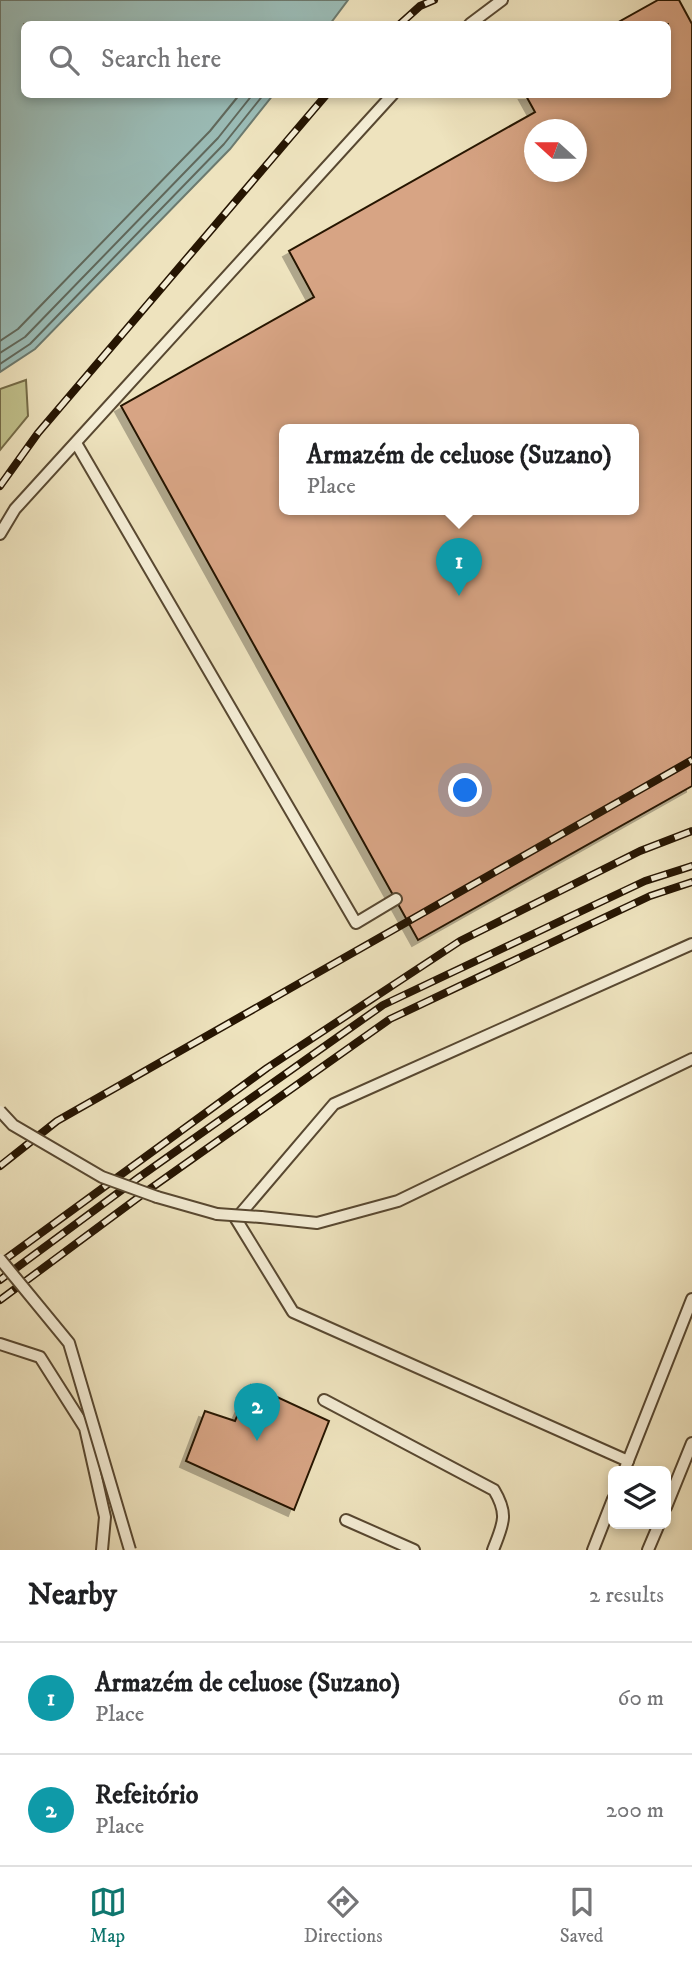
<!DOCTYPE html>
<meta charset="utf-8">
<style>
:root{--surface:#fff;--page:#f2f2f2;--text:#202124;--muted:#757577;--line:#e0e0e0;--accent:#0f766e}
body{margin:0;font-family:"IM FELL DW Pica",serif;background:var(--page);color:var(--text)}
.controls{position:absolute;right:21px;bottom:21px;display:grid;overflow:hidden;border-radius:10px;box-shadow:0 4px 10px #0003}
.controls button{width:63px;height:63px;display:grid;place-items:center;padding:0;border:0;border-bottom:2px solid var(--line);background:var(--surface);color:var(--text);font:35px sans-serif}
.compass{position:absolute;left:524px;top:119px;width:63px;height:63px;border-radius:50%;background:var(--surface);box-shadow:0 4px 10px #0003;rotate:291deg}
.you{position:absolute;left:466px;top:791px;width:24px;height:24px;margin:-18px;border:5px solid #fff;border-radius:50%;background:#1a73e8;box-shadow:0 0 0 10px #1a73e833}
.badge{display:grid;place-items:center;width:46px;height:46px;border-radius:50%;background:var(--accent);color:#fff;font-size:23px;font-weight:700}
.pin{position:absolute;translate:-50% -58px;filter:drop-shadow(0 2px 4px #0008)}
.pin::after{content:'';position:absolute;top:37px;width:24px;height:21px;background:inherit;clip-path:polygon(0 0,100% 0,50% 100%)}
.popup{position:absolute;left:279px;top:424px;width:360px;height:91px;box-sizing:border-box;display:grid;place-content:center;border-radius:10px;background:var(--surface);filter:drop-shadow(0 2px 5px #0005);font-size:23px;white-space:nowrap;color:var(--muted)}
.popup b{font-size:26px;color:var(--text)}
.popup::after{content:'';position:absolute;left:50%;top:100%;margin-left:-14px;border:14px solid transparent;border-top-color:var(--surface)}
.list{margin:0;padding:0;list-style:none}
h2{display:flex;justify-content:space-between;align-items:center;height:91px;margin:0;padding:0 28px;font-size:30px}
h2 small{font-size:23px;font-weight:400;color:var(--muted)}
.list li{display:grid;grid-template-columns:46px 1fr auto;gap:21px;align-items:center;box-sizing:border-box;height:112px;padding:0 28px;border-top:2px solid var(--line)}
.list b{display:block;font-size:26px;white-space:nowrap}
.list p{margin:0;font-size:23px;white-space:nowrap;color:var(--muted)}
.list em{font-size:23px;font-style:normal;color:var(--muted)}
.icon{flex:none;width:38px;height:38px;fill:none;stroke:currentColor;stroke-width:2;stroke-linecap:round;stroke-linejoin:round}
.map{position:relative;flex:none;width:692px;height:1550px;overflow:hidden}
.search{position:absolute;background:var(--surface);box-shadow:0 4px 10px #0003;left:21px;right:21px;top:21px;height:77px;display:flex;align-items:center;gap:18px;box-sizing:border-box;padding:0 24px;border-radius:10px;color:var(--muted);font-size:26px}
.sheet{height:315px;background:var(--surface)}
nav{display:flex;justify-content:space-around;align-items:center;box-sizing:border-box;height:98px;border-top:2px solid var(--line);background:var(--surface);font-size:19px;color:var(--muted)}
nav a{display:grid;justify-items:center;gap:4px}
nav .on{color:var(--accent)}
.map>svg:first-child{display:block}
</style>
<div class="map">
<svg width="692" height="1550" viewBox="0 0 692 1550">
<defs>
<filter id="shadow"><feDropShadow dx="-6" dy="6" stdDeviation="0" flood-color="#0004"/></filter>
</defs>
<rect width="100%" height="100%" fill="#eee3be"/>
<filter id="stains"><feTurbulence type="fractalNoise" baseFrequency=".00286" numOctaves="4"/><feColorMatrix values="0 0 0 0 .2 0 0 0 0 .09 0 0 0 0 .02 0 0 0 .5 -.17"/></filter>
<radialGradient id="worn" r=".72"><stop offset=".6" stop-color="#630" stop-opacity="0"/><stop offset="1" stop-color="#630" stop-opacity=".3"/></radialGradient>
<!-- green -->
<path fill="#c1c18c" stroke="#746b47" stroke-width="2" d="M26,380L28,416L0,450V389Z"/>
<!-- water -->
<path fill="#9bbdb8" stroke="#6c7a6f" stroke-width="2" d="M0,0H348L330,24H24V94L273,95L230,149L35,349L0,372Z"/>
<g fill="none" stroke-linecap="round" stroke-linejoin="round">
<!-- shore -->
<g stroke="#60695d" stroke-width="2">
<path d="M0,341L18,329L210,131L240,94"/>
<path d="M0,353L25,337L218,138L253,94"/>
<path d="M0,364L30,344L224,144L264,94"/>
</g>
</g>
<!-- building -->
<g fill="#d7a484" stroke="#261502" stroke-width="2" fill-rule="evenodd" filter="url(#shadow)">
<path d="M658,0H679L692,24V786L418,940L121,406L314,297L289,251L535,112L525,94H668V24H615ZM534,130H576V172H534ZM284,430H634V510H284Z"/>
<path d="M251,1385L329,1421L294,1510L186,1461L205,1411L235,1421Z"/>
</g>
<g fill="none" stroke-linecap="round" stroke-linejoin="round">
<defs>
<g id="lane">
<path d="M470,24L502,0"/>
<path d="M76,443L356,923L396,899"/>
<path d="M0,534L15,509L393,94"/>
<path d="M157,1197L217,1214"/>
<path d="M261,1217L317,1223L398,1201L692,1059"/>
<path d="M0,1344L40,1357L85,1428L105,1517L102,1550"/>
<path d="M324,1400L494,1490C509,1515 503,1524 493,1550"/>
<path d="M628,1461L293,1312L236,1219L334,1104L692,944"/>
<path d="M624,1471L692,1299"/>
<path d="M666,1507L692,1443"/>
<path d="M346,1520L414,1550"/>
<path d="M593,1550L613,1499"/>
<path d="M648,1550L659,1524"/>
</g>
</defs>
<!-- lane casing -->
<use href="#lane" stroke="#584831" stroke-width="14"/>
<!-- lane -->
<use href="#lane" stroke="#f4edd5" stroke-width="10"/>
<defs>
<g id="rail">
<path d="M400,24L420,6L434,0"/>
<path d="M0,486L38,433L327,94"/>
<path d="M0,1166L57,1121L692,760"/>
<path d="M0,1263L267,1068L460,941L640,851L692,831"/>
<path d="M0,1280L138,1178L383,1005L645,881L692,866"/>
<path d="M0,1300L147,1191L390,1019L650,896L692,882"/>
</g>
</defs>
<!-- rail casing -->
<use href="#rail" stroke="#261502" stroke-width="8"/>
<!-- rail -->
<use href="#rail" stroke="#f4edd5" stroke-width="5" stroke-dasharray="16" stroke-linecap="butt"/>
<defs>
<g id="lane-bridge">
<path d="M0,1111L13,1125L102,1177L157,1197"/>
<path d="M217,1214L261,1217"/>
<path d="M0,1259L69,1343L130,1550"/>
</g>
</defs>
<!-- lane-bridge casing -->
<use href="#lane-bridge" stroke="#584831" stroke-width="14" stroke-linecap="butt"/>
<!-- lane-bridge -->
<use href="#lane-bridge" stroke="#f4edd5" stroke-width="10"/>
</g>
<rect width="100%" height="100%" filter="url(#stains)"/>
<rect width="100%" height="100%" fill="url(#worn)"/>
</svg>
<div class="controls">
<button><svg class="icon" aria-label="layers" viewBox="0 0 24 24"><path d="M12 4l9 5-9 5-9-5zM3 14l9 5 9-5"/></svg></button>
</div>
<svg class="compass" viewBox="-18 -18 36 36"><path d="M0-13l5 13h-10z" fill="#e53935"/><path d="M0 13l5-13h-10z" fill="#757577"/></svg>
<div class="you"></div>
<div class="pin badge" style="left:459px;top:596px;background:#0f9aa8">1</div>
<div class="popup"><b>Armazém de celuose (Suzano)</b>Place</div>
<div class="pin badge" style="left:257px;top:1441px;background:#0f9aa8">2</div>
<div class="search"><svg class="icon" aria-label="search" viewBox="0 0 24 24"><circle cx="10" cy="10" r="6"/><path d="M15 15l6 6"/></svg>Search here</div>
</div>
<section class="sheet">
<h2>Nearby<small>2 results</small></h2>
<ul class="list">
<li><span class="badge" style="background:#0f9aa8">1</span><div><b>Armazém de celuose (Suzano)</b><p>Place</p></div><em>60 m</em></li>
<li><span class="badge" style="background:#0f9aa8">2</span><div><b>Refeitório</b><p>Place</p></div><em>200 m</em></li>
</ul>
</section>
<nav>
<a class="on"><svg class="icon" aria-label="map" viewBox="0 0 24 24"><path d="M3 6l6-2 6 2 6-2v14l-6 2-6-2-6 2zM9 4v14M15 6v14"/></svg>Map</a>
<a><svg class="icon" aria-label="directions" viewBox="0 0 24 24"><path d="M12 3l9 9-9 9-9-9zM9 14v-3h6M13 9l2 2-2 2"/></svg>Directions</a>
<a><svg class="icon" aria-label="saved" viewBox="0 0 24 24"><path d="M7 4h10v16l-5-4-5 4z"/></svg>Saved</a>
</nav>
